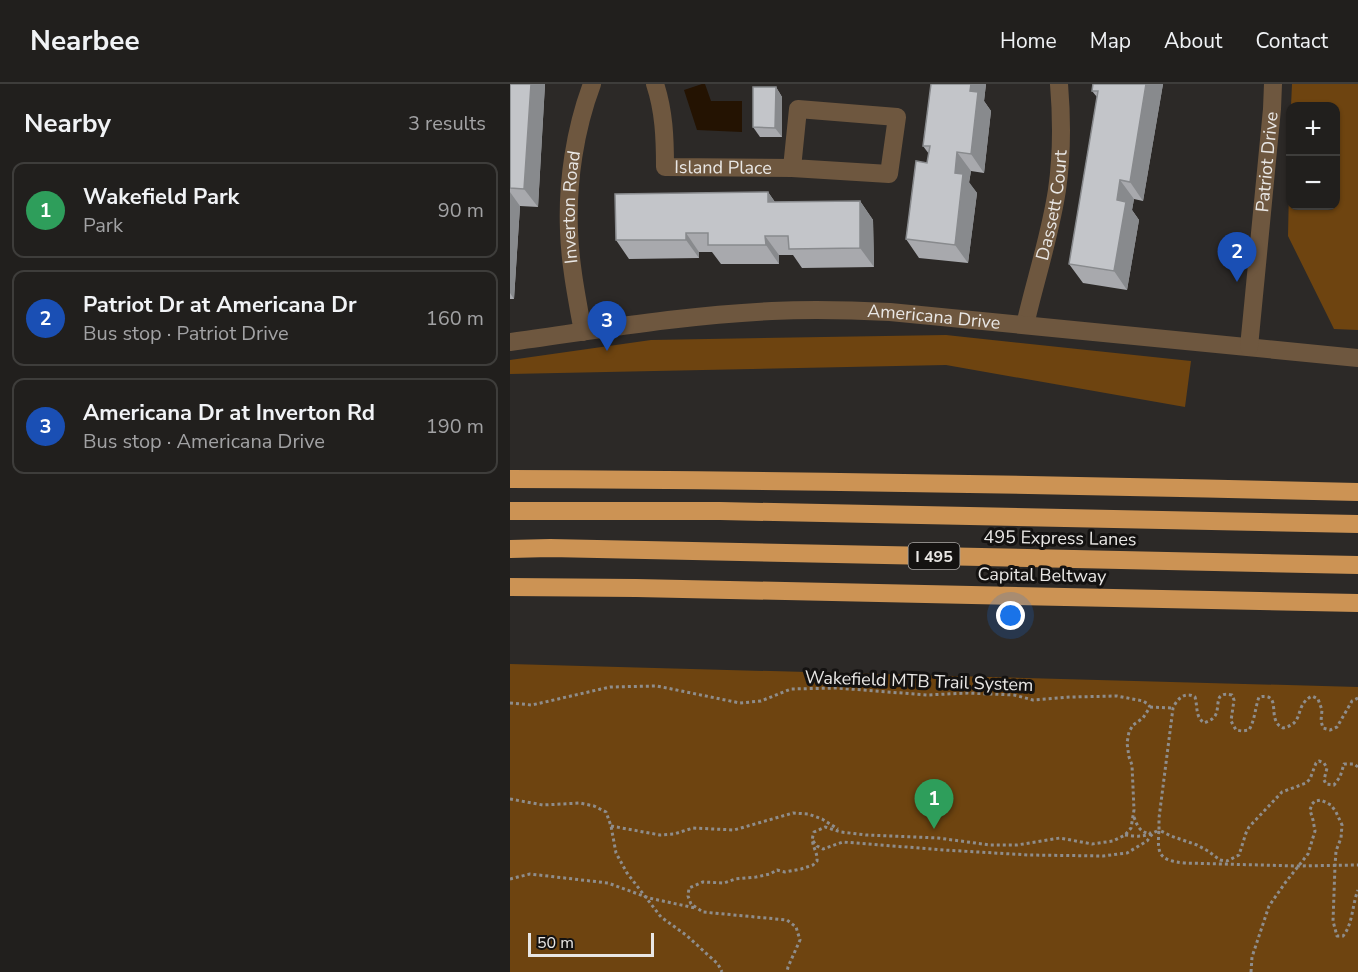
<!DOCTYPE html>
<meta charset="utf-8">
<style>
:root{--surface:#211f1d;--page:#292726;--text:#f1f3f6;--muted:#a2a2a4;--line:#3e3d3b;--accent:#96b6fd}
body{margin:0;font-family:"Nunito Sans",sans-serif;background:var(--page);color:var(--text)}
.controls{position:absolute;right:18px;top:18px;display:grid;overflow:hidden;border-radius:12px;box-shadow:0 2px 4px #0004}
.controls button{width:54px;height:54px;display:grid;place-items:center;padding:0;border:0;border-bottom:2px solid var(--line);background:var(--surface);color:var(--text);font:30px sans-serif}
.scale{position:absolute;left:18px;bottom:15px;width:126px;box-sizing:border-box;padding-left:6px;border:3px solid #e9e7e5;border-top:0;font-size:16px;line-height:21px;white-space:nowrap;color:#e9e7e5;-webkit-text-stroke:4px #141211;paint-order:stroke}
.you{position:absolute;left:501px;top:532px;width:21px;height:21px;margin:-15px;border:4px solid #fff;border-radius:50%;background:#1a73e8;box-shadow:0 0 0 9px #1a73e833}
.badge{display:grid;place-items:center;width:39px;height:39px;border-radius:50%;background:var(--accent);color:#fff;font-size:20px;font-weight:700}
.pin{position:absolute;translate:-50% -50px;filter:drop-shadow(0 2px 3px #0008)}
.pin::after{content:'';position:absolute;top:32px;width:21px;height:18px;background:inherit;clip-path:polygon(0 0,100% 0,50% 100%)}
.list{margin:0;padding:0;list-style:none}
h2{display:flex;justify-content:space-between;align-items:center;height:78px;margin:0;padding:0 24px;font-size:26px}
h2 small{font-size:20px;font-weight:400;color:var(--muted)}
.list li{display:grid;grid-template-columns:39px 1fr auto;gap:18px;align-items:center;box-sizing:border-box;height:96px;margin:0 12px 12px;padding:0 12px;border:2px solid var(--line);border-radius:12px}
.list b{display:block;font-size:22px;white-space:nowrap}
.list p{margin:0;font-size:20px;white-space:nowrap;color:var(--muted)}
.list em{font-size:20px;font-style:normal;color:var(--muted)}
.map{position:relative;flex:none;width:848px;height:888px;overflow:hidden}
header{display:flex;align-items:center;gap:36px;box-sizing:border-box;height:84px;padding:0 30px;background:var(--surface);border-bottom:2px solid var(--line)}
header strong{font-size:28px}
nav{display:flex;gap:33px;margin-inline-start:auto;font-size:21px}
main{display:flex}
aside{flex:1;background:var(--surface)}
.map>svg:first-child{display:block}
</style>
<header>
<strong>Nearbee</strong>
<nav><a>Home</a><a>Map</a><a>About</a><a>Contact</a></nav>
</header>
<main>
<aside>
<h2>Nearby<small>3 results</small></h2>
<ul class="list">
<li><span class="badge" style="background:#2e9e5b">1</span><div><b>Wakefield Park</b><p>Park</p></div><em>90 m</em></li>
<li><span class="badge" style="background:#1a4fb4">2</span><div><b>Patriot Dr at Americana Dr</b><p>Bus stop · Patriot Drive</p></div><em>160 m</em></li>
<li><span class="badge" style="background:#1a4fb4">3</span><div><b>Americana Dr at Inverton Rd</b><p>Bus stop · Americana Drive</p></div><em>190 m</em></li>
</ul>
</aside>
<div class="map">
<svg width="848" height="888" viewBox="0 0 848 888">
<rect width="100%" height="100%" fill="#2c2927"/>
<!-- green -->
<g fill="#6e4410">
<path d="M782,0H848V246L824,245L778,152L780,57V122H826V22H781Z"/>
<path d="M436,251L681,277L675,323L436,281L0,290V276L141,256Z"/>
<path d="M0,580L848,603V888H0Z"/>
</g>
<!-- water -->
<path fill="#241302" d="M192,0H195L201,17H232V48L187,46L174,6Z"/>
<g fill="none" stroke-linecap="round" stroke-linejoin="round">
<!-- path -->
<g stroke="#8f8d8b" stroke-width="3" stroke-dasharray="3 3" stroke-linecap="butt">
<path d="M848,614L842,617L827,643L820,646L813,644L811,637L812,626L808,615L802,612C783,622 796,639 773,644C755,636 774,608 749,613C745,624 745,636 739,646L732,647L726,646L721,637L724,616L722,611C704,607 710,620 706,630C704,635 699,637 694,639C685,632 688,624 685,613C675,607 667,615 663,624L649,734V746L661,752L687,761L698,767L710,776L717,777L729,771L736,749L739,743L772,708L796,699L800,695L806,679L809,677L814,679L817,684L814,696L816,700L824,701L830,693L834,680H844L848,683"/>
<path d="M0,619L22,621L100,603L147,602L230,619L251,617L281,605L327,604L417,611L458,609L504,611L523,616L561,613L607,612L633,617L638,620L640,623L633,634L623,641L619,648L617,659L619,673L622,681L624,726L621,744L615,751L603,757L582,760L550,754L507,761H480L428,754L356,751L331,748L315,743L304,748C299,761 308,766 307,777L303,781L291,785L275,788L267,786L260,790L246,793L225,795L214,799L193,798L179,804L178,812L181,820L193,828L277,836L286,843L290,856L278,883L277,888"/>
<path d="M640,623L663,624"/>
<path d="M0,715L33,721L70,719L84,722L96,728L101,742L106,769L117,789L151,833L176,851L208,880L212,888"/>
<path d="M624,733C627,742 631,750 641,749"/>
<path d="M101,742L150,751L164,750L183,744L224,746L283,729L298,730L312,735L328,745"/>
<path d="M615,751C631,753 635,753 649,746C647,771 649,776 674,779L788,782L848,781"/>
<path d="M303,757L307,762L313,765L333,758L434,766L519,771L593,772L617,769L637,757L643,749"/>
<path d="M0,795L20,790L98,799L139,814L185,824"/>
<path d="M741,888L742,873L759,822L775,799L798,770L805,747L803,736L800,726L802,720L805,717L811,716L821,721L826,728L832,741L831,754L826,767L825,782L823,837L827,852H833C843,840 842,821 848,806"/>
</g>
<!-- minor -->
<g stroke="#6e573f" stroke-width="18">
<path id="s1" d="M145,0C154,27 155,54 155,83L282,84L379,90L387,33L288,25L282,84"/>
<path id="s2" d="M515,241C525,197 540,152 547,106C552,71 552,36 549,0"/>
<path id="s3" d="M73,248C67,215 60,180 59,147C57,98 65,45 82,0"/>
<path id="s4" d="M0,258C87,246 174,231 262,227C302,225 341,226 380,228L848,274"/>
<path id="s5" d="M739,263L762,25L763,0"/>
</g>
<!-- highway -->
<g stroke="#cc9354" stroke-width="18">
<path d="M0,395C283,396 565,401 848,408"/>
<path d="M0,427H210L848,440"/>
<path d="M0,465L40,464L848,481"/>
<path d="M0,503L126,504L848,519"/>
</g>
</g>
<!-- wall -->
<g fill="#a8a9ad">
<path d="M0,0H35L28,123L10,122L4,215H0Z"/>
<path d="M476,0L474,17L481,27L474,89L461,87L459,99L467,109L458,179L409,174L396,155L417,79L419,70L413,62Z"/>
<path d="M653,0L633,117L624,115L622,126L629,136L617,206L573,199L559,180L587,13L582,7Z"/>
<path d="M266,3L272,13V53H250L243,43Z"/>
<path d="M258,108L265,118L350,117L363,136L364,183L292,184L283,171H269V180H211L202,168H189V174L119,175L106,156Z"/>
</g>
<!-- shaded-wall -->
<g fill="#888a8d">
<path d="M21,0H35L28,123L14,105Z"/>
<path d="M461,0H476L474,17L481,27L474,89L461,70L460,7Z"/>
<path d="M636,0H653L633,117L620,98Z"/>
<path d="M266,3L272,13V53L265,44Z"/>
<path d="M447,68L461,87L459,98L467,109L458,179L445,161V89Z"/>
<path d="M610,96L624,115L622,126L629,136L617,206L604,187L607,116Z"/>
<path d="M0,108L10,122L4,215L0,209Z"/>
<path d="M258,108L271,127L258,118Z"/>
<path d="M350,117L363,136L364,183L350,164Z"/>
<path d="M176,149L189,168V174L176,156Z"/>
<path d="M255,152L269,171V180L256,161Z"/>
</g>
<!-- building -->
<g fill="#c3c5c9" stroke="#888a8d" stroke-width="1.5">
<path d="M0,0H21L14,105L0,104Z"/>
<path d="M421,0H461L460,7L468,8L461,70L447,68L445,89L453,90L445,161L396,155L406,77L417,79L420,62H413Z"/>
<path d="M583,0H636L620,98L610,96L607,116L616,118L604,187L559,180L588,7H582Z"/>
<path d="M243,3H266L265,44L243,43Z"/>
<path d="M258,108V118L350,117V164L279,165L278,152H255L256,161H198V149H176V156H106L105,110Z"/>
</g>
<g text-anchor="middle" stroke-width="6" stroke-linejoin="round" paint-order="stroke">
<!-- shield labels -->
<rect fill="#141211" stroke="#a9a7a5" stroke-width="1.5" x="398.5" y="459" width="51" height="26" rx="4.5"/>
<g font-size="16" font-weight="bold" fill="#e9e7e5">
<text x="424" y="478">I 495</text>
</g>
<!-- street labels -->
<g font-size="18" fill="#e9e7e5" stroke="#141211">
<text dy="6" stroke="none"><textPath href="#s5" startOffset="186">Patriot Drive</textPath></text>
<text dy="6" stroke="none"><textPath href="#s1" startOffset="142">Island Place</textPath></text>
<text dy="6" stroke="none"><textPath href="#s2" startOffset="123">Dassett Court</textPath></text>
<text dy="6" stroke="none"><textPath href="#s3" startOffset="126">Inverton Road</textPath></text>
<text dy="6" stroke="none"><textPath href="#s4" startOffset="426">Americana Drive</textPath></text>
<text transform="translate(550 454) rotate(1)" y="6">495 Express Lanes</text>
<text transform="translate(532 491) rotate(1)" y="6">Capital Beltway</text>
<text transform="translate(409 597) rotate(2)" y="6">Wakefield MTB Trail System</text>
</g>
</g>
</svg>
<div class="controls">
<button>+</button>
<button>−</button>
</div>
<div class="scale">50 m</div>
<div class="you"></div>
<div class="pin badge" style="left:424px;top:745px;background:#2e9e5b">1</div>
<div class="pin badge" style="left:727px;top:198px;background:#1a4fb4">2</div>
<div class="pin badge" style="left:97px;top:267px;background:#1a4fb4">3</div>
</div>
</main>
